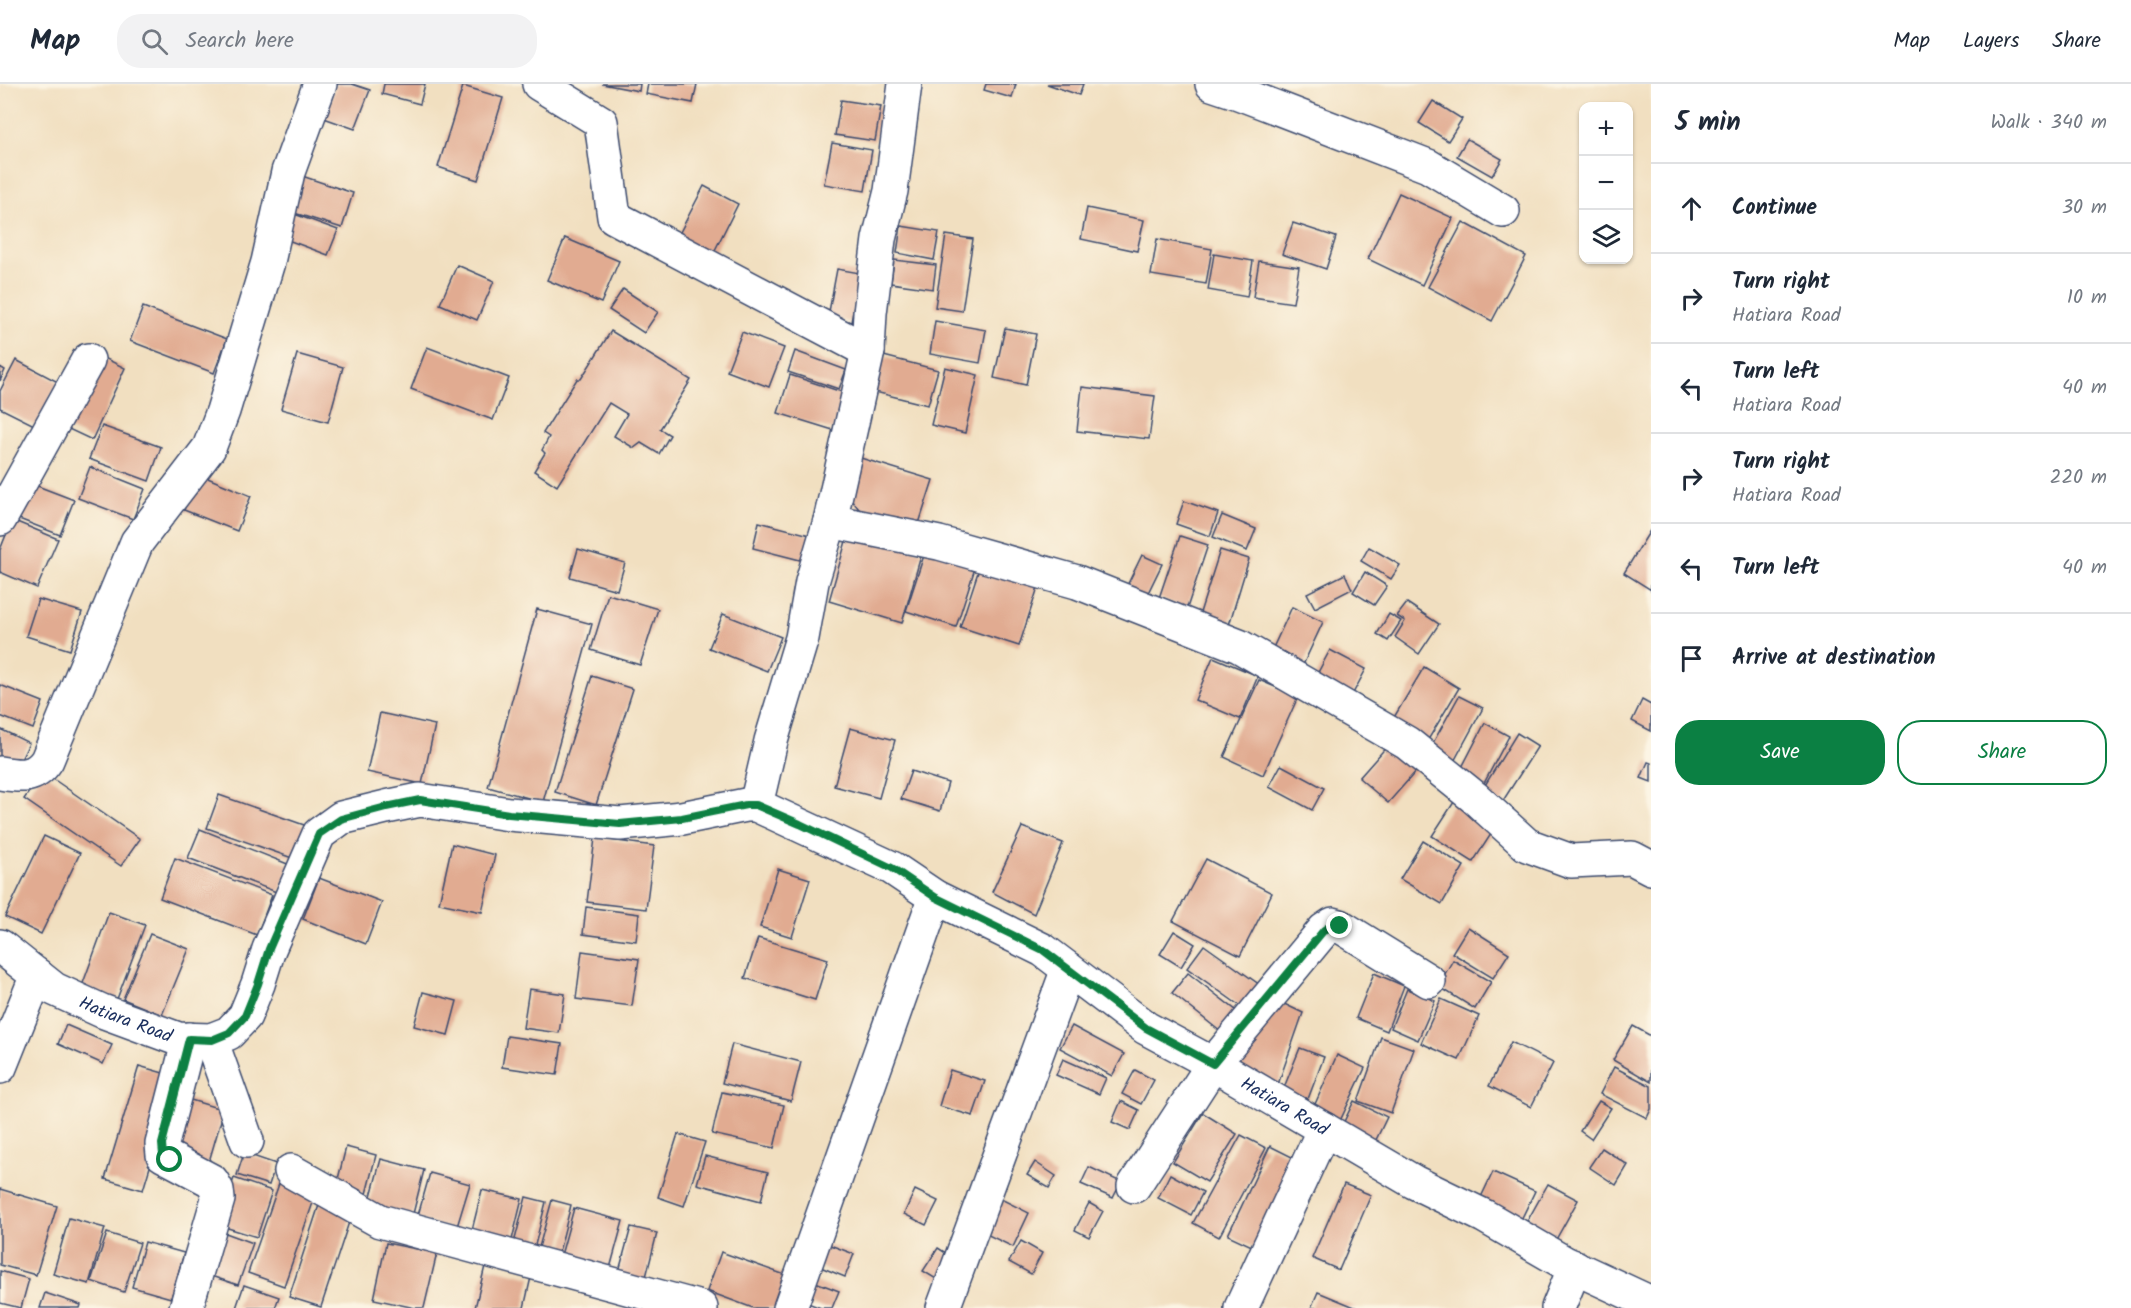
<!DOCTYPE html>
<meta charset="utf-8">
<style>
:root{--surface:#fff;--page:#f2f2f3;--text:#1f2937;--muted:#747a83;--line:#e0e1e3;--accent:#0b8043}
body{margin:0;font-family:Kalam,sans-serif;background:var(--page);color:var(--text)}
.controls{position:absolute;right:18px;top:18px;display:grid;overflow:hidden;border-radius:12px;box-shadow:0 2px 4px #0004}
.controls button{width:54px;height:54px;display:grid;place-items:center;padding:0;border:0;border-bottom:2px solid var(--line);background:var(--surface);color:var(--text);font:30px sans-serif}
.stop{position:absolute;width:18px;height:18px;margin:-14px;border:4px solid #0b8043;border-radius:50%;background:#fff}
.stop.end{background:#0b8043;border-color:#fff;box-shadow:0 2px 6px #0008}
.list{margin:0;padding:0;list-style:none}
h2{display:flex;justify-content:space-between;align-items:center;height:78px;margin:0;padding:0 24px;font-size:26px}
h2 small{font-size:20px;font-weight:400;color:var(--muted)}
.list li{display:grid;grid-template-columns:39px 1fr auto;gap:18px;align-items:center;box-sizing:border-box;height:90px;padding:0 24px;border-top:2px solid var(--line)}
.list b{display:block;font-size:22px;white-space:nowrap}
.list p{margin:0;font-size:20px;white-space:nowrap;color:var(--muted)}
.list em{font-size:20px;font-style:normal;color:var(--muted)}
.actions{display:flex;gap:12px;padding:18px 24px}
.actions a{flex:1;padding:14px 0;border:2px solid var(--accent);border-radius:24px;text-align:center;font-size:21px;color:var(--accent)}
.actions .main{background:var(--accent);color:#fff}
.icon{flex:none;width:33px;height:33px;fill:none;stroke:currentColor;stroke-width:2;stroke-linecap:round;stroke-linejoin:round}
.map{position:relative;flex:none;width:1651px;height:1224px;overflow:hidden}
header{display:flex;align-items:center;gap:36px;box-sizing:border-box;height:84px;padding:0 30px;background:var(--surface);border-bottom:2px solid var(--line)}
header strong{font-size:28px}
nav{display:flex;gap:33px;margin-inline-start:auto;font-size:21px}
.search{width:420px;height:54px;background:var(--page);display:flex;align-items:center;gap:15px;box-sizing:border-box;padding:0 21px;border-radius:24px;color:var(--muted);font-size:22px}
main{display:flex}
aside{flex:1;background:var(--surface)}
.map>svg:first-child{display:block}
</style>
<header>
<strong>Map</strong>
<div class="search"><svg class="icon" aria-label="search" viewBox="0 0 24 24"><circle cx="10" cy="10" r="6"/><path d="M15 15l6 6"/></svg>Search here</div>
<nav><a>Map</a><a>Layers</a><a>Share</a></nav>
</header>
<main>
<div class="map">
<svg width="1651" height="1224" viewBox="0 0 1651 1224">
<rect width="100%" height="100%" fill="#fcf5e5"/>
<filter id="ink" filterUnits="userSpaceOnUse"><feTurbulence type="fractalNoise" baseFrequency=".0167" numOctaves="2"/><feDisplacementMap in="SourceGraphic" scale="12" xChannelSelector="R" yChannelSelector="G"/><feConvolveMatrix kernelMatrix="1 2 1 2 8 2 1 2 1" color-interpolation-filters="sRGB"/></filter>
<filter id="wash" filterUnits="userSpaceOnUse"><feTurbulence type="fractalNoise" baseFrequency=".008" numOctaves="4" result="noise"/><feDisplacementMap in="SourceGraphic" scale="24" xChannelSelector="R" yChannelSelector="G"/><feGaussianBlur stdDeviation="1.35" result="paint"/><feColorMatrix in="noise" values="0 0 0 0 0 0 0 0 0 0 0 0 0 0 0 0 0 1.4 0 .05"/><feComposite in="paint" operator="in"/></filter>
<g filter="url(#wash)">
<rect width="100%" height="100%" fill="#f1dfc0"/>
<g id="blocks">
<!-- building -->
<g fill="#e1ab91">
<path d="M337,0H352L370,6L355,45L324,34Z"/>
<path d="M384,0H425L420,20L382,10Z"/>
<path d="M602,0H640L639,7Z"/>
<path d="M648,0H697L693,19L646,10Z"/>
<path d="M986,0H1016L1012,14L984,6Z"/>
<path d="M1047,0H1083L1079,11Z"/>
<path d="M463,2L503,14L478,96L438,83Z"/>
<path d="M841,16L881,22L875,57L835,51Z"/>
<path d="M1433,17L1462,35L1448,57L1419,39Z"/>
<path d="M1467,55L1502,75L1492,92L1457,72Z"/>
<path d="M832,59L872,66L865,107L824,100Z"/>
<path d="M299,91L353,109L342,144L288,127Z"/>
<path d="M704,102L738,120L711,174L676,156Z"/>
<path d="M1399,109L1453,134L1422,201L1368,175Z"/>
<path d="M1087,124L1144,136L1137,167L1081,155Z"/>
<path d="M286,127L338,146L328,171L277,152Z"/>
<path d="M1463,138L1526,172L1492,237L1428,203Z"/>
<path d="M1293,139L1336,153L1326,185L1282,170Z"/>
<path d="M901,142L939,148L934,176L897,169Z"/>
<path d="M946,151L973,155L962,227L935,223Z"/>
<path d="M565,154L619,177L601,219L547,196Z"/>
<path d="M1157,155L1212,165L1206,200L1151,191Z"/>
<path d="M1214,170L1253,177L1247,213L1208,206Z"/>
<path d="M894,176L936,181L933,205L891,199Z"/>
<path d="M1259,177L1299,183L1293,219L1253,213Z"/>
<path d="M457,181L494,197L477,236L440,220Z"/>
<path d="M837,185L860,189L851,238L828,233Z"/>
<path d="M623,205L658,228L644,249L609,226Z"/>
<path d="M143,223L227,255L214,289L130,257Z"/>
<path d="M935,237L986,246L980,279L930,270Z"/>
<path d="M1005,244L1036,250L1026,301L994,294Z"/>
<path d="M611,247L691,296L660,345L670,351L659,370L641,359L634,364L614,352L627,330L609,319L557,402L534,387L545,369L542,366L549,353L543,349L577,295H581Z"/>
<path d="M742,248L784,264L769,303L727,287Z"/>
<path d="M427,263L509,294L493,336L411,305Z"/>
<path d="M795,267L846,286L839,305L788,288Z"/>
<path d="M94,269L125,284L92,356L60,341Z"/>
<path d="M297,270L343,283L328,338L281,325Z"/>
<path d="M876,270L938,286L928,321L867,306Z"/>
<path d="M16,276L58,298L36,342L0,324V307Z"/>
<path d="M0,283L5,286L0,297Z"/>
<path d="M945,283L978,291L965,349L931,341Z"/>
<path d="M790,291L845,309L833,346L778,329Z"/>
<path d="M1082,303L1155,312L1149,355L1077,347Z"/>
<path d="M102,342L161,363L149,397L89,375Z"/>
<path d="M854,372L933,396L916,449L866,434L844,406Z"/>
<path d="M90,383L145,405L133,435L78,414Z"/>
<path d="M198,390L251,412L237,447L184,426Z"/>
<path d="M27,398L74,416L60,451L14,433Z"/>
<path d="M1184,417L1218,429L1210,452L1176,440Z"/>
<path d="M1222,431L1256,445L1247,467L1213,453Z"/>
<path d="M12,436L58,455L37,504L0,488V466Z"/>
<path d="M759,438L814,452L808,478L753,464Z"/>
<path d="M1651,445V506L1624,489Z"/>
<path d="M857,450L922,468L902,539L829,517L846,457Z"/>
<path d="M1180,452L1208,461L1187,524L1159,514Z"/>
<path d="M1369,463L1400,481L1391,495L1361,477Z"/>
<path d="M578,465L625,479L617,506L570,493Z"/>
<path d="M926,465L976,481L956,543L906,527Z"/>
<path d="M1220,466L1249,475L1229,541L1199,532Z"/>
<path d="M1142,471L1162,480L1144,517L1124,508Z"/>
<path d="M980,482L1039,500L1019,562L960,543Z"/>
<path d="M1365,488L1387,502L1374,521L1353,508Z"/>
<path d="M1345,490L1352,505L1315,524L1307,509Z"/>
<path d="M608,510L658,525L640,581L591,566Z"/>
<path d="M38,515L82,528L70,566L26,552Z"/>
<path d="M1407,519L1439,540L1419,570L1395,553L1405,537L1397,532Z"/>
<path d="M1292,523L1323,538L1303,581L1272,566Z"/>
<path d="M537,525L592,540L543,718L488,703Z"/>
<path d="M723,530L781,553L767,587L709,564Z"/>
<path d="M1389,530L1401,537L1388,557L1377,550Z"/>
<path d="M1330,566L1366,585L1350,615L1314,596Z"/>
<path d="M1213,573L1258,592L1240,635L1195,616Z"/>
<path d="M1424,583L1459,604L1425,661L1390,640Z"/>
<path d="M592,592L633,605L596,721L555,708Z"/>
<path d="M1259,596L1298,613L1263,691L1224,673Z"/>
<path d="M0,601L43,618L33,645L0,632Z"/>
<path d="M1459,612L1483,624L1452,681L1428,668Z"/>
<path d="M1642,616L1651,621V647L1632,637Z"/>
<path d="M380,629L435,641L422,700L367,688Z"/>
<path d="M1485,639L1509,652L1482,703L1458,691Z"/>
<path d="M850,644L895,656L879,714L834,702Z"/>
<path d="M0,645L29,659L14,690L0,683Z"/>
<path d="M1517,649L1538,662L1499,723L1479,711Z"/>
<path d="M1389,660L1418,685L1388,719L1359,694Z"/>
<path d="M1648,678L1651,679V698L1641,694Z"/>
<path d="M1281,681L1324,704L1312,726L1269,703Z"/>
<path d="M911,687L948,699L940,727L901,715Z"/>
<path d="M43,688L140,755L121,782L24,715Z"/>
<path d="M219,711L307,742L295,775L207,744Z"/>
<path d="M1454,718L1495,744L1473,778L1432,752Z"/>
<path d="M1022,743L1063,759L1034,830L992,808Z"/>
<path d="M200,745L290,781L279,809L188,774Z"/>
<path d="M44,752L80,769L41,850L5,833Z"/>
<path d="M595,754L654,762L646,825L587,818Z"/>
<path d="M1423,757L1464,782L1442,820L1400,795Z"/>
<path d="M452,760L495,771L482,828L439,819Z"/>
<path d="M175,774L272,811L257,851L160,814Z"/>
<path d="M1206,775L1272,809L1240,872L1173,837Z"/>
<path d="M778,785L810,795L792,853L760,843Z"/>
<path d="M319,794L382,818L366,860L303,835Z"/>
<path d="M586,823L639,830L636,857L583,850Z"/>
<path d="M109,828L145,841L117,915L82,902Z"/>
<path d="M1468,843L1509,869L1493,894L1452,869Z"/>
<path d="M1174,847L1195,860L1181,883L1160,870Z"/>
<path d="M150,850L189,865L162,931L123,915Z"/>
<path d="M758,854L828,875L815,916L745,894Z"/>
<path d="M1204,861L1260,901L1243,924L1187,884Z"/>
<path d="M582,867L639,875L632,922L576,915Z"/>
<path d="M1453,876L1491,898L1475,925L1438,902Z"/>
<path d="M1188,889L1237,927L1221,948L1172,909Z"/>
<path d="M1374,889L1404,902L1387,947L1356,934Z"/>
<path d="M529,905L565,910L559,949L523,944Z"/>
<path d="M1407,905L1435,917L1418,956L1391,944Z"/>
<path d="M423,908L457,917L448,951L414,942Z"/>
<path d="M1441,915L1479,932L1459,976L1421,959Z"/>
<path d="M1278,917L1303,929L1275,1009L1230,976Z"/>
<path d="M66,941L112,961L103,980L58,960Z"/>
<path d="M1072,942L1124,970L1112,992L1060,964Z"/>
<path d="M1633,942L1651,952V998L1613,976Z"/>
<path d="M507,952L562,960L557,991L502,983Z"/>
<path d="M1381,953L1414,965L1391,1029L1358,1017Z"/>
<path d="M1511,958L1553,979L1531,1023L1489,1002Z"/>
<path d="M732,960L801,978L791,1017L722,999Z"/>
<path d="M1300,964L1324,973L1308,1015L1283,1006Z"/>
<path d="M1337,971L1365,984L1338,1041L1311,1029Z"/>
<path d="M1063,975L1106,994L1099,1010L1056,991Z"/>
<path d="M139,982L177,993L143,1106L105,1095Z"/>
<path d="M1614,983L1651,1002V1025L1647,1034L1600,1010Z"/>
<path d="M950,986L985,997L973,1032L939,1022Z"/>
<path d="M1135,986L1154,996L1141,1020L1122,1010Z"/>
<path d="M722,1008L784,1021L774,1064L712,1050Z"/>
<path d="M181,1013L224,1026L208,1081L165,1069Z"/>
<path d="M1121,1017L1139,1026L1130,1046L1112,1038Z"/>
<path d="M1354,1017L1387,1033L1373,1062L1340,1046Z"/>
<path d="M1599,1017L1611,1024L1591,1055L1580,1047Z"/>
<path d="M1203,1029L1237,1050L1207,1098L1173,1078Z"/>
<path d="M678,1050L705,1058L684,1122L658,1113Z"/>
<path d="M1241,1051L1266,1064L1219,1153L1193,1139Z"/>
<path d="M1270,1062L1300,1077L1258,1165L1228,1151Z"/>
<path d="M346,1063L376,1071L366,1110L336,1103Z"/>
<path d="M1602,1064L1628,1081L1616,1101L1589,1083Z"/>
<path d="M244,1069L276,1080L269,1101L237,1091Z"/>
<path d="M705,1072L768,1088L761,1117L697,1100Z"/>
<path d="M381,1075L424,1086L411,1138L367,1127Z"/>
<path d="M1035,1078L1056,1092L1049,1104L1027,1091Z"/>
<path d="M1089,1083L1121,1098L1113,1114L1081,1100Z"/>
<path d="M1493,1088L1535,1107L1516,1146L1475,1126Z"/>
<path d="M430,1089L470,1100L456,1146L417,1135Z"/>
<path d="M1170,1090L1203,1108L1191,1131L1158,1114Z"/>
<path d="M234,1094L272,1107L257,1153L218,1141Z"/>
<path d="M280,1097L316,1110L284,1202L248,1189Z"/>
<path d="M1344,1100L1371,1111L1339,1186L1312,1174Z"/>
<path d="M1548,1100L1578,1116L1554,1159L1524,1143Z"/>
<path d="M0,1105L57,1122L36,1191L0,1181Z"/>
<path d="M482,1106L522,1115L510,1164L470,1154Z"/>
<path d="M915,1106L938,1117L926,1141L904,1130Z"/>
<path d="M526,1113L546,1118L533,1169L513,1163Z"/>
<path d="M999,1114L1029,1129L1013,1163L982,1148Z"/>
<path d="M552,1116L571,1121L558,1172L538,1167Z"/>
<path d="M320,1118L352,1129L321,1223L289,1213Z"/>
<path d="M1089,1119L1103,1127L1089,1153L1075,1146Z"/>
<path d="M574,1124L623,1137L609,1188L560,1175Z"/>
<path d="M69,1134L105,1144L89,1200L53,1190Z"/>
<path d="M631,1143L657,1149L645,1197L618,1191Z"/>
<path d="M223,1148L253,1159L238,1201L208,1191Z"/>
<path d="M107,1149L140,1159L124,1208L91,1197Z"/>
<path d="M1021,1157L1042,1169L1031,1190L1009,1178Z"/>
<path d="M145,1158L184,1169L171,1214L132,1203Z"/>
<path d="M822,1158L854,1170L845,1193L813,1180Z"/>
<path d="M386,1159L437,1169L424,1224H415L374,1215Z"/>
<path d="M938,1164L955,1175L941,1198L923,1187Z"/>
<path d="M721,1168L788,1192L777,1224H753L707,1207Z"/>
<path d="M485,1182L531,1193L524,1224H475Z"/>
<path d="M0,1187L29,1195L21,1224L0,1219Z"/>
<path d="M805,1194L839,1207L832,1224H821L797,1215Z"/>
<path d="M244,1201L279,1213L275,1224H236Z"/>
<path d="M1318,1208L1357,1224H1311Z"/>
<path d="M45,1209L81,1221L80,1224H40Z"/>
</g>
</g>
</g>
<g filter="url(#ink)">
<use href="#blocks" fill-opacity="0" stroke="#3b496d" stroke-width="1.5"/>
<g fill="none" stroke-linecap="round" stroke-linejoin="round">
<defs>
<g id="minor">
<path d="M539,0L601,38L614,133L868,267"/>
<path d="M1212,0L1236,8L1428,82L1503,127"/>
<path d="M0,435L88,276"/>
<path d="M830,437L939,459L1077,498L1239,562L1407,659L1474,713L1527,761L1571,777L1632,774L1651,784"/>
<path d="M0,689C19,692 35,695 47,676L137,458L209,364L223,327L268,178L288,88L320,0"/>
<path d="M756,721L771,657L802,554L812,498L830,437L868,267L870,229L879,155L891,107L905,0"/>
<path id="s1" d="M0,862L54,905L102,927L178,955L211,956L229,949L245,932L258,900L269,865L319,750L341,734L386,723L420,716L509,730L620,740L682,734L746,721H756L892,784L935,813L1043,866L1146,944L1213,980L1414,1098L1484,1132L1565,1179L1651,1219"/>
<path d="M211,956L247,1057"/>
<path d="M0,983L37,891"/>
<path d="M291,1087L380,1137L701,1224"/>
<path d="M1134,1102L1213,980L1324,846L1333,840L1340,842L1429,897"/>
<path d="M186,1224L218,1115L217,1106L212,1097L163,1071L162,1060L189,955"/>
<path d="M790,1224L935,813"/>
<path d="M943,1224L1068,885"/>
<path d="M1241,1224L1324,1045"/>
<path d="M1558,1224L1575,1183"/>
</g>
</defs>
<!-- minor casing -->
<use href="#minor" stroke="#3b496d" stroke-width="36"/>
<!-- minor -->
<use href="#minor" stroke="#fff" stroke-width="33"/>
</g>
</g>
<g fill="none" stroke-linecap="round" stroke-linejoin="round" filter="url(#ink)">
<!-- route -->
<path stroke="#0b8043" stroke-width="8" d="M170,1076L163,1071L162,1060L189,955L212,956L229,949L245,932L258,900L269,865L319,750L341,735L386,723L420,716L509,730L620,740L682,734L746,721H756L800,740L892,784L935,813L1043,866L1146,944L1213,980L1324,846L1333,840L1340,842"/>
</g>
<g text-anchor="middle" stroke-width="4.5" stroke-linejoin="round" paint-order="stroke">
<!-- street labels -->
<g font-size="18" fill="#1b2f5e" stroke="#fcf5e5">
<text dy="6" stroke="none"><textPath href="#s1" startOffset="147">Hatiara Road</textPath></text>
<text dy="6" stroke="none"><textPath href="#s1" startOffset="1533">Hatiara Road</textPath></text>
</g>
</g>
</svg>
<div class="controls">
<button>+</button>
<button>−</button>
<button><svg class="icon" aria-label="layers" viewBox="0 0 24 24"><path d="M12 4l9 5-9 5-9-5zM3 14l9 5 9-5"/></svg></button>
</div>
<div class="stop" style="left:170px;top:1076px"></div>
<div class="stop end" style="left:1340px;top:842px"></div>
</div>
<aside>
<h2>5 min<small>Walk · 340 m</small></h2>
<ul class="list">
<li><svg class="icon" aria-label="ahead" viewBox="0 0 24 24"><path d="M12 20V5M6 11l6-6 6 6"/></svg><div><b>Continue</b></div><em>30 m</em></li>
<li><svg class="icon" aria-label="right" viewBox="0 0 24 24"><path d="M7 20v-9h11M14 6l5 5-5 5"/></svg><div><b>Turn right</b><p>Hatiara Road</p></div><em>10 m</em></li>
<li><svg class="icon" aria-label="left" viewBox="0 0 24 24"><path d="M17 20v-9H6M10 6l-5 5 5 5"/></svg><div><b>Turn left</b><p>Hatiara Road</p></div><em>40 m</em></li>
<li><svg class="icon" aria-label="right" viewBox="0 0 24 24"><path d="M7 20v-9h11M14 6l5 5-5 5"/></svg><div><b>Turn right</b><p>Hatiara Road</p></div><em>220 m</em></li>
<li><svg class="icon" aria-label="left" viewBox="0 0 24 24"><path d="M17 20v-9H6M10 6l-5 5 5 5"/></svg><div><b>Turn left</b></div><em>40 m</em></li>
<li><svg class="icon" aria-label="arrive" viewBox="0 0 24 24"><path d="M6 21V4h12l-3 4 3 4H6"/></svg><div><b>Arrive at destination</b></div></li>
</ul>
<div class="actions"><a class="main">Save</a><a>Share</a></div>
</aside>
</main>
